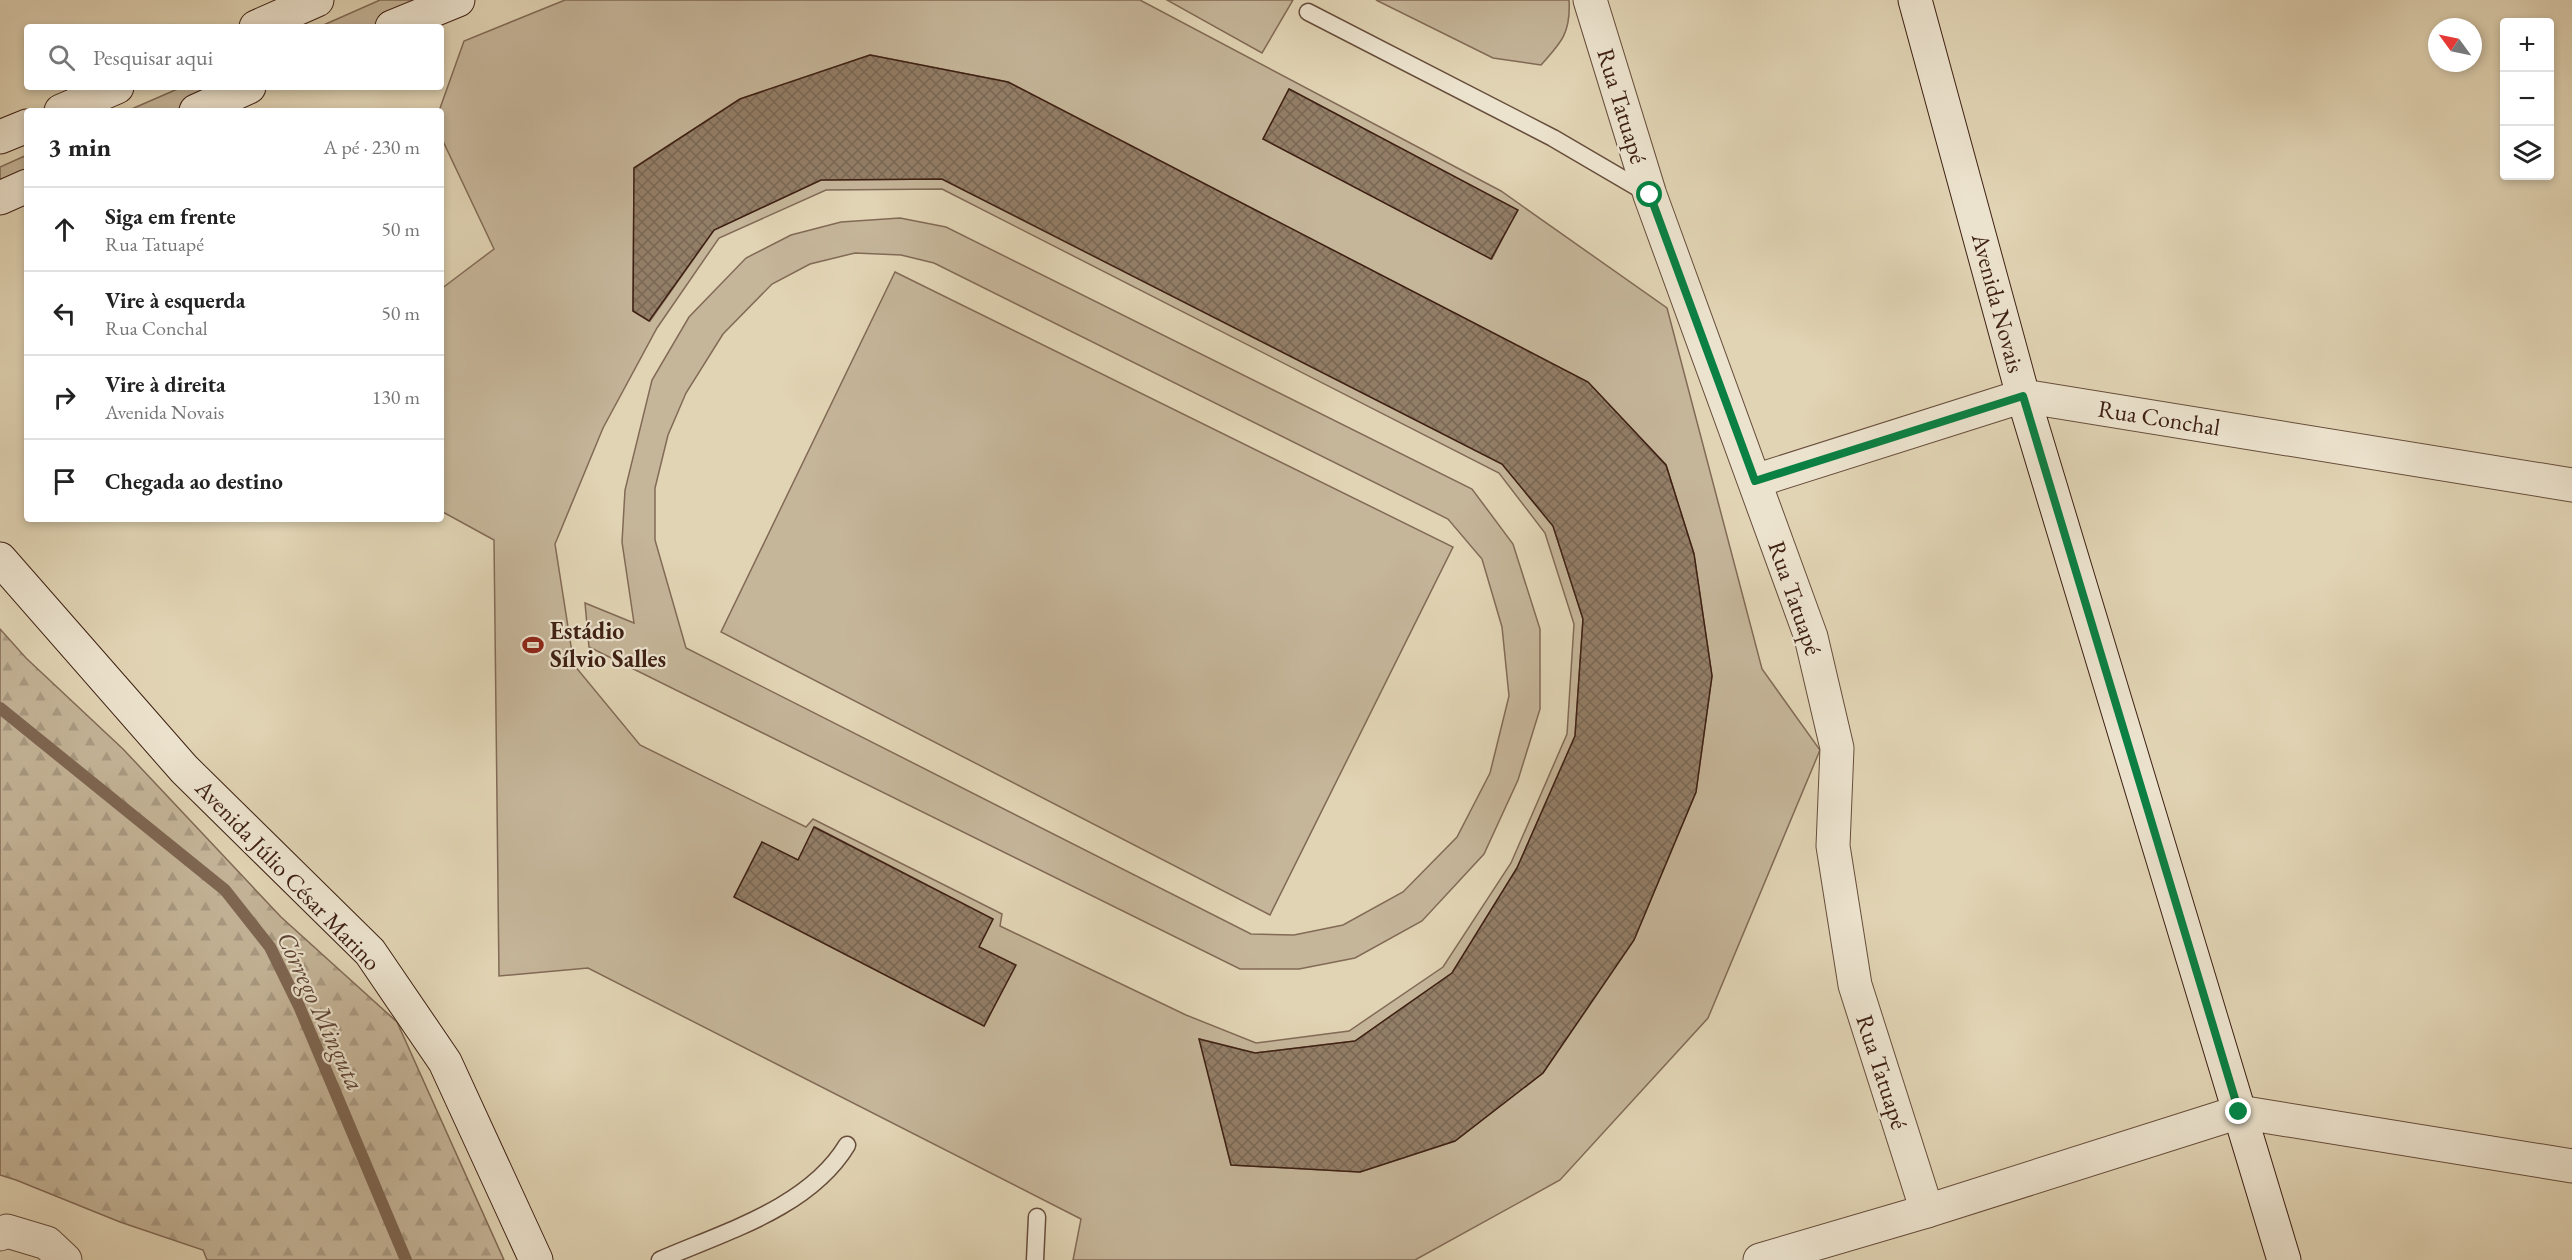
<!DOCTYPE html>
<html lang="pt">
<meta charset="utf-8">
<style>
:root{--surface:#fff;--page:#f6f6f6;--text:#222;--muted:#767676;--line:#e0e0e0}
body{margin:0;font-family:"EB Garamond",serif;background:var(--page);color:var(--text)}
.controls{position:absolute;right:18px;top:18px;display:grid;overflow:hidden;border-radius:6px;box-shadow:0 3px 9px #0003}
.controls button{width:54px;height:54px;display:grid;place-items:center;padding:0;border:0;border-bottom:2px solid var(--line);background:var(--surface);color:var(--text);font:30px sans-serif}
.compass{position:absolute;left:2428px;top:18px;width:54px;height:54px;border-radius:50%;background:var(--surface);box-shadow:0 3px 9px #0003;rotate:303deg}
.stop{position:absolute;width:18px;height:18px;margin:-14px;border:4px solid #0b8043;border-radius:50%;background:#fff}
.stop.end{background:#0b8043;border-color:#fff;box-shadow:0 2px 6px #0008}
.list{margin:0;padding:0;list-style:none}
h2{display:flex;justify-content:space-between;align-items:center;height:78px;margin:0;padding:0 24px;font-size:26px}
h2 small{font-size:20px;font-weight:400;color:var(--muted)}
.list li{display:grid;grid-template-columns:39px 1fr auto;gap:18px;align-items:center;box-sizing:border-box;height:84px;padding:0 24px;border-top:2px solid var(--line)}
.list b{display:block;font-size:22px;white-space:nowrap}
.list p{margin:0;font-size:20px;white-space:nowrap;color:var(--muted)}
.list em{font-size:20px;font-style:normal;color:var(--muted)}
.icon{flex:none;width:33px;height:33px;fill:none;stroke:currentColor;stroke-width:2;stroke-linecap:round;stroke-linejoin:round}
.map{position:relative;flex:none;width:2572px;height:1260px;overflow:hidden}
.search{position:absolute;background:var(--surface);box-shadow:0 3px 9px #0003;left:24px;top:24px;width:420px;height:66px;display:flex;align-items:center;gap:15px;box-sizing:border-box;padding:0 21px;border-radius:6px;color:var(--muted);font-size:22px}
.panel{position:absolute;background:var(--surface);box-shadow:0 3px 9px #0003;left:24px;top:108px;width:420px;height:414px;border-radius:6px}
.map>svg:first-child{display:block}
</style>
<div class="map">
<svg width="2572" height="1260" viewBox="0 0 2572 1260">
<defs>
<pattern id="forest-firs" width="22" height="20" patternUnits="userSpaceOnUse" patternTransform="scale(1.5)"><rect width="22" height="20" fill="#c5b599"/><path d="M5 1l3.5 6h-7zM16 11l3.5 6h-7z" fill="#aa9b83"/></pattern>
<pattern id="building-cross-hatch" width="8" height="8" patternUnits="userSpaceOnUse" patternTransform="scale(1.5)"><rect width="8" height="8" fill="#937e67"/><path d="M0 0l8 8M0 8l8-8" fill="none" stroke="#796754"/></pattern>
</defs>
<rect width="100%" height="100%" fill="#e1d4b4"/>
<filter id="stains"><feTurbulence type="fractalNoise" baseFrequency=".00333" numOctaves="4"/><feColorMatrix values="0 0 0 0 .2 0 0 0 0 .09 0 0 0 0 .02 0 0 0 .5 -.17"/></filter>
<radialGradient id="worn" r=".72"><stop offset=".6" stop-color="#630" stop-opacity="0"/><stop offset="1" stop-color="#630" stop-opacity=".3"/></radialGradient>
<!-- grass -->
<g fill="#c5b599" stroke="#826a56" stroke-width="1.5" fill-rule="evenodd">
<path d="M380,0H432L369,27H319Z"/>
<path d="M565,0H1140L1501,191L1667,308L1762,669L1820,750L1708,1018L1560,1180L1415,1260H1073L1081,1219L588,968L499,976L494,540L441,511V289L494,249L441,137V111H439L464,41ZM870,55L1008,82L1588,382L1666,465L1694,554L1712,676L1696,792L1634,940L1543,1073L1455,1141L1360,1172L1231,1165L1200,1039L1255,1053L1355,1041L1452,973L1517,868L1575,736L1583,619L1553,526L1502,464L942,179L821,180L714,230L650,321L633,311L634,168L740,99ZM1289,89L1517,210L1492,259L1263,139ZM942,189L1499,473L1545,533L1574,624L1567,734L1511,863L1443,967L1349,1031L1256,1043L1186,1015L1000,926L1002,914L813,819L806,827L640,745L574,665L555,544L603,428L657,328L719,238L826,190ZM815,827L993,919L979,947L1015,965L984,1026L734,897L762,842L798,860Z"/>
<path d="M1167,0H1293L1262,53Z"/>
<path d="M1376,0H1569C1571,32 1562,42 1541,65L1493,58Z"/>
<path d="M182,87H230L175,111H127Z"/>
<path d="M27,155V175L0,186V167Z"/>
<path d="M900,218L946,227L1472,489L1513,544L1540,629V709L1518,780L1484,854L1422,921L1355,958L1299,969H1240L589,647L585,603L634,623L622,542L625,490L652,380L689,317L746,258L791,235L841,222ZM855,253L901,255L934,263L1448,519L1482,559L1502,627L1509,696L1490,773L1457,837L1403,892L1343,925L1294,935L1251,934L686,648L655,540V488L668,435L686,393L723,334L772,284L810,264Z"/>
<path d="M895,272L1453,547L1270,915L721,632Z"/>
</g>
<!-- forest -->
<path fill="url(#forest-firs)" stroke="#826a56" stroke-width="1.5" d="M0,629L26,658L123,749L281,917L397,1022L504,1260H207L203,1250L120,1222L16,1180L0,1175Z"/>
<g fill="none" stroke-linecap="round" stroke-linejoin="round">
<!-- stream -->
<path stroke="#7f6753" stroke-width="12" d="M0,708L225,890L270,947L299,1006L406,1260"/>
</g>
<!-- building -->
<g fill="url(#building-cross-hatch)" stroke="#3e2013" stroke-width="1.5">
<path d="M870,55L1008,82L1588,382L1666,465L1694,554L1712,676L1696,792L1634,940L1543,1073L1455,1141L1360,1172L1231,1165L1199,1039L1255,1053L1355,1041L1452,973L1517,868L1575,736L1583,619L1553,526L1502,464L942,179L821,180L714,230L649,321L633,311L634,168L740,99Z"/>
<path d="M1289,89L1518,210L1491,259L1263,139Z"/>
<path d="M814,827L993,919L979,947L1016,965L984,1026L734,897L762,842L798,860Z"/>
</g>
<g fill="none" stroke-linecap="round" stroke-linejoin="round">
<defs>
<g id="lane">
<path d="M1308,12L1553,138L1647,193"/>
<path d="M660,1260C724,1232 809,1208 847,1145"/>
<path d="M1035,1260L1037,1217"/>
</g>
<g id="street">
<path d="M1590,0L1650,195L1811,637L1837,748L1833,846L1855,985L1927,1211"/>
<path d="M1755,481L2023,396L2572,485"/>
<path d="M0,1234L7,1231L47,1243L65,1260"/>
<path d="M1760,1260L1927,1211L2239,1112L2572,1166"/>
</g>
<g id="secondary">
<path d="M1915,0L2023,396L2284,1260"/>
<path d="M256,27L317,0"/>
<path d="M392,27L458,0"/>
<path d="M61,111L117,87"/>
<path d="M196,111L249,87"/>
<path d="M0,137L27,126"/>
<path d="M0,198L27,186"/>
<path d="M0,559L184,769L370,952L445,1062L536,1260"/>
</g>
</defs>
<!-- lane casing -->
<use href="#lane" stroke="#674d3b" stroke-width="19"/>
<!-- street casing -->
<use href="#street" stroke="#674d3b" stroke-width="35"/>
<!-- secondary casing -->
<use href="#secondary" stroke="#3e2013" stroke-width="35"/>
<!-- lane -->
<use href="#lane" stroke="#ece3ce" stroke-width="16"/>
<!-- street -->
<use href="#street" stroke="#ece3ce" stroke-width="33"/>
<!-- secondary -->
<use href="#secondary" stroke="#ece3ce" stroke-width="33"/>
</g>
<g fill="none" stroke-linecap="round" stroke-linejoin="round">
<!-- route -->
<path stroke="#0b8043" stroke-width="8" d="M1650,195L1755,481L2023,396L2239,1112"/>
</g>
<!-- icons -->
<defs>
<symbol id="stadium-bare" viewBox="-9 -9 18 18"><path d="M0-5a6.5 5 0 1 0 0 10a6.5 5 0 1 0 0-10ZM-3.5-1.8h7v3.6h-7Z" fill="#8f2418" stroke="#ece3ce" stroke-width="2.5" paint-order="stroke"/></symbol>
</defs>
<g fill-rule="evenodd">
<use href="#stadium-bare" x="518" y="630" width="30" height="30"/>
</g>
<g text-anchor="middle" stroke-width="4.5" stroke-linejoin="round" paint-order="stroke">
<!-- street labels -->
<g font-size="24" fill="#3e2013" stroke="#ece3ce">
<text transform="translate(1622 106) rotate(73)" y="8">Rua Tatuapé</text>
<text transform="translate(1998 303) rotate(75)" y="8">Avenida Novais</text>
<text transform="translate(2159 418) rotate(9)" y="8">Rua Conchal</text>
<text transform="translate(1795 598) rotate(71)" y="8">Rua Tatuapé</text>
<text transform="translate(288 875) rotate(46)" y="8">Avenida Júlio César Marino</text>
<text transform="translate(1882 1072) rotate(72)" y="8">Rua Tatuapé</text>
</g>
<!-- poi labels -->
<g font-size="24" font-weight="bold" fill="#3e2013" stroke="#ece3ce" text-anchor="start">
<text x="550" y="639">Estádio<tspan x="550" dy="28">Sílvio Salles</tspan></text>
</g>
<!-- water labels -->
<g font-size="26" font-style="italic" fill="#5e4433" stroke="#ece3ce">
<text transform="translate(321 1011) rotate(65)" y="9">Córrego Minguta</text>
</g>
</g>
<rect width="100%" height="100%" filter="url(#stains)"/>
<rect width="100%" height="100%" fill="url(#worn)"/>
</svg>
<div class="controls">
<button>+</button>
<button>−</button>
<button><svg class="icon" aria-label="layers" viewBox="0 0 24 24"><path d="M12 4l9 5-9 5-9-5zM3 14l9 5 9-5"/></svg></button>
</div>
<svg class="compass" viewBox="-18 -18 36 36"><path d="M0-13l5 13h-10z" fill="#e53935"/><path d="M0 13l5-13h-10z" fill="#767676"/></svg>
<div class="stop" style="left:1650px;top:195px"></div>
<div class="stop end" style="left:2239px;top:1112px"></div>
<div class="search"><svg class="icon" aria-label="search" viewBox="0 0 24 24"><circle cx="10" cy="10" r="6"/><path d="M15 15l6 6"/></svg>Pesquisar aqui</div>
<section class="panel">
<h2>3 min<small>A pé · 230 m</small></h2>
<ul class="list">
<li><svg class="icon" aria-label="ahead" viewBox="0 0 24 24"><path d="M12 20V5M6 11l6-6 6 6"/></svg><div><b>Siga em frente</b><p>Rua Tatuapé</p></div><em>50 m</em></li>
<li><svg class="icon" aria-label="left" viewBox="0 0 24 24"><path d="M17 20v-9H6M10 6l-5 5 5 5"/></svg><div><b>Vire à esquerda</b><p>Rua Conchal</p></div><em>50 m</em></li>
<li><svg class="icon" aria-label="right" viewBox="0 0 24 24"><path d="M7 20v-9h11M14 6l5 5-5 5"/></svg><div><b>Vire à direita</b><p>Avenida Novais</p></div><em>130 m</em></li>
<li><svg class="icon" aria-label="arrive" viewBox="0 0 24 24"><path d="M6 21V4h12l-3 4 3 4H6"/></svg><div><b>Chegada ao destino</b></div></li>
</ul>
</section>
</div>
